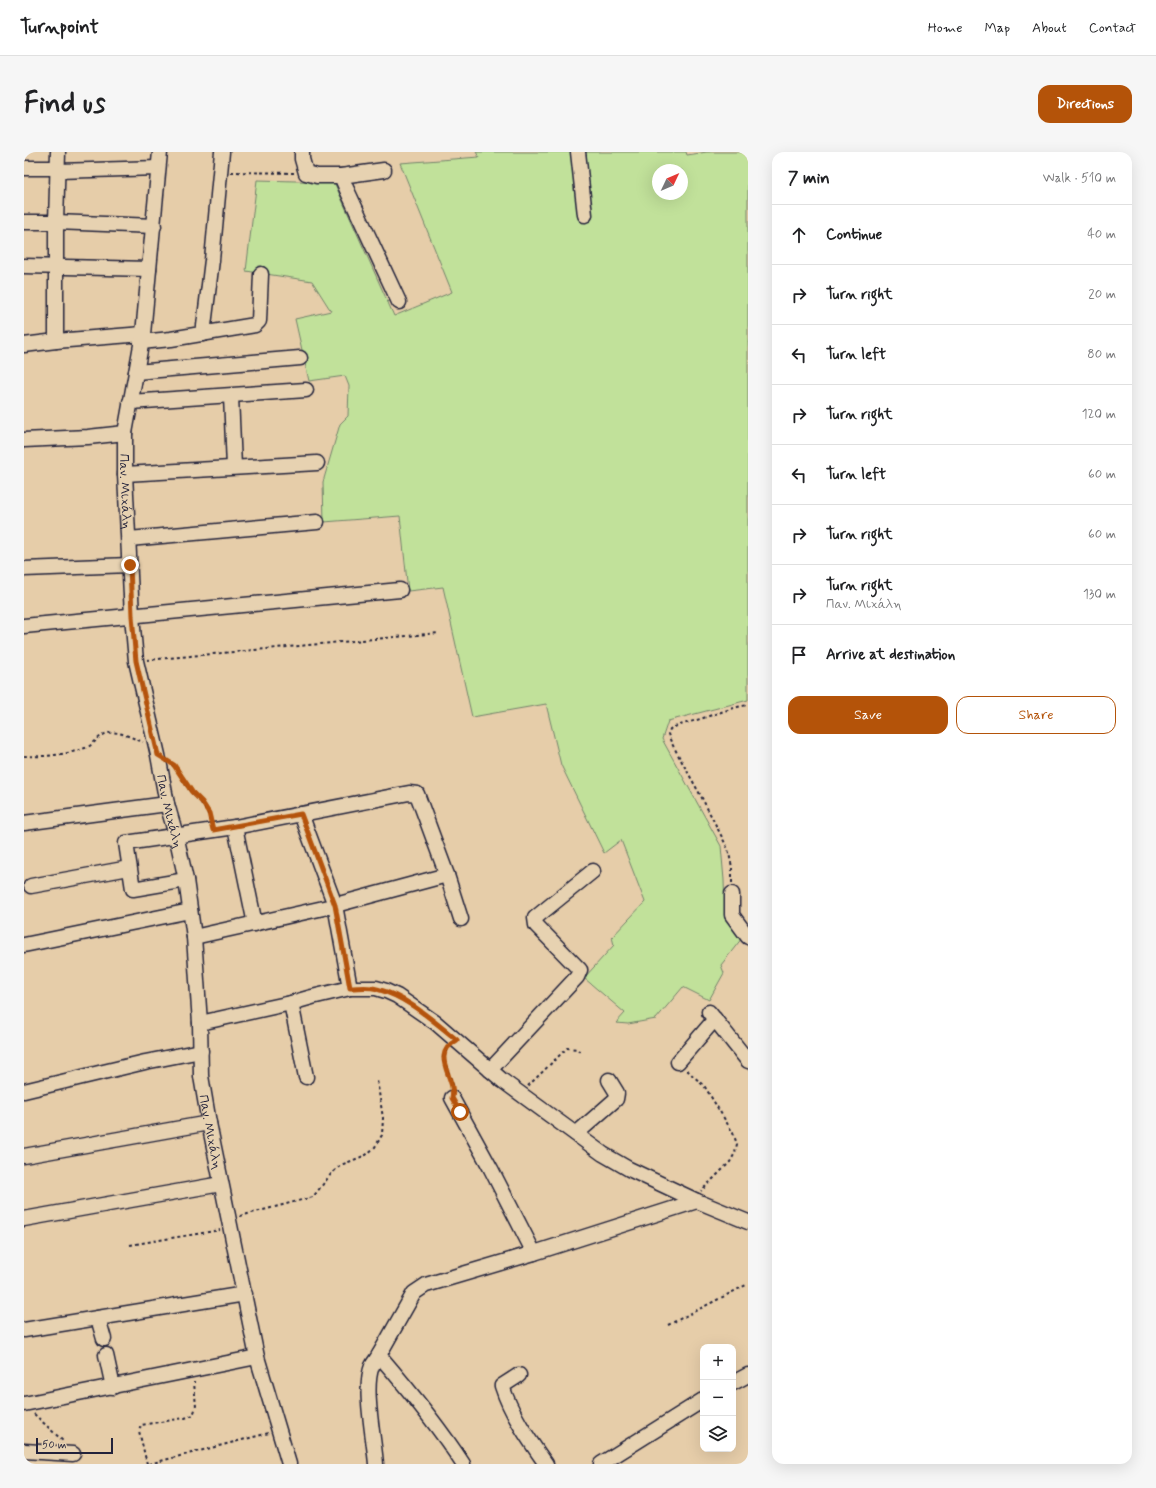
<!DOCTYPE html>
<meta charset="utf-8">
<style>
:root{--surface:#fff;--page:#f6f6f6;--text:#202124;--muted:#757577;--line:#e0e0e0;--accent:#b45309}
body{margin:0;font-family:Mynerve,sans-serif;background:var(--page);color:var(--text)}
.controls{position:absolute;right:12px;bottom:12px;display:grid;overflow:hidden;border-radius:8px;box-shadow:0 4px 16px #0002}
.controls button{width:36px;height:36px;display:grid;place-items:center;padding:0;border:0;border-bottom:1px solid var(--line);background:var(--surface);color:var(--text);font:20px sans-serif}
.compass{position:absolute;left:628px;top:12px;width:36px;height:36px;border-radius:50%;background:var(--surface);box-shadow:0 4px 16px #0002;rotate:46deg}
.scale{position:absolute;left:12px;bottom:10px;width:77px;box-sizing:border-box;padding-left:4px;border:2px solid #22223b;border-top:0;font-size:11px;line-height:14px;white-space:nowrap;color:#22223b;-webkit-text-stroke:3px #e7d2b1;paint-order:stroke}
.stop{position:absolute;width:12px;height:12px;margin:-9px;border:3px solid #b45309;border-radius:50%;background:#fff}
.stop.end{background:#b45309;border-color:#fff;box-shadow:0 1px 4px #0008}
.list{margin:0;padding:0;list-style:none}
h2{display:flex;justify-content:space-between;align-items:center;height:52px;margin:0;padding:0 16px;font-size:17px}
h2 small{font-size:13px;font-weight:400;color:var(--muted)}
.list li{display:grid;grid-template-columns:26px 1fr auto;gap:12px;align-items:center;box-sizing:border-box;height:60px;padding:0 16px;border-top:1px solid var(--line)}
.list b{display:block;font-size:15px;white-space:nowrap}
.list p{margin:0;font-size:13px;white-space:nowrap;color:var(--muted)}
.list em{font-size:13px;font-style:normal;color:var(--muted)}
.actions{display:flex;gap:8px;padding:12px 16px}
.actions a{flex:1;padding:9px 0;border:1px solid var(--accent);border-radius:12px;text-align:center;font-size:14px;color:var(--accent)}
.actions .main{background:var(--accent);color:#fff}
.icon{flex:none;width:22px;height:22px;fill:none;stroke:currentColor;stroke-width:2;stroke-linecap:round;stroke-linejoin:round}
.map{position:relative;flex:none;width:724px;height:1312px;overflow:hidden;border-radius:12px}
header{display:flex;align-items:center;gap:24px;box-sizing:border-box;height:56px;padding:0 20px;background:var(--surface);border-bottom:1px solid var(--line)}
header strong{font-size:19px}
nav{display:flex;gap:22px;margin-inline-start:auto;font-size:14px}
.intro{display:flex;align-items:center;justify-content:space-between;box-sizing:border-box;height:96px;padding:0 24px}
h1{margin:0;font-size:28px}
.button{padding:10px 18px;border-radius:12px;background:var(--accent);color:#fff;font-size:14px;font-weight:700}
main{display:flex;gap:24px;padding:0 24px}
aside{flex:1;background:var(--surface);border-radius:12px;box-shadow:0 4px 16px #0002}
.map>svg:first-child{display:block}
</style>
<header>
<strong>Turnpoint</strong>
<nav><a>Home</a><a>Map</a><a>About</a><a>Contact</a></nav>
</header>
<div class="intro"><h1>Find us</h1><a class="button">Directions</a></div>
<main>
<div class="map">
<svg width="724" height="1312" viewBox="0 0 724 1312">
<rect width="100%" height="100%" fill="#e6cda9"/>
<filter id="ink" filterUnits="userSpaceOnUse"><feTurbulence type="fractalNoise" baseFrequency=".025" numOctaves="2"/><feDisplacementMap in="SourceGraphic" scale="8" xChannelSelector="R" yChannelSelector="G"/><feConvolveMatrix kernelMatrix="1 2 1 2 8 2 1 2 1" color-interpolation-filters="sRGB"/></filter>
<g filter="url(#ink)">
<!-- green -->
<path fill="#c1e19a" stroke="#72826a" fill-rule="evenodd" d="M452,0H662L663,3L683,0H724V548L644,569L638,587L697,694L700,728L701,763L718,786L697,813L700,821L685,848L659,835L632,867L604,872L592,871L601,861L560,826L590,793L588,785L621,750L597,688L580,701L537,613L522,552L448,565L419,435L384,439L376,364L300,370L299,330L316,272L324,264L325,234L321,224L285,229L271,167L307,159L288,129L222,119L233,28L310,30L370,164L428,140L376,11L455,5ZM634,18H658V42H634Z"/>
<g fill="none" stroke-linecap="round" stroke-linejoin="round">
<defs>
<g id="minor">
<path d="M34,0L32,70V189L119,182"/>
<path id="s1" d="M136,0L119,182L101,281V322L108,464L112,509L134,603L143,652L152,683L162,728L170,785L176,871L177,924L185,971L233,1205L265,1312"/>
<path d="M278,0V7L282,21L293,24H317L323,38L375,150"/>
<path d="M554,0L561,63"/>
<path d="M0,16H34"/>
<path d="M34,19L134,16"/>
<path d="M317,24L360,18"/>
<path d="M0,70H32L130,74"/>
<path d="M0,114L125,117"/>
<path d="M179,182L188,108L198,0"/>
<path d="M117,190L147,187L231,173L235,169L237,122"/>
<path d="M0,193L32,189"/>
<path d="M112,220L276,206"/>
<path d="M207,244L210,315"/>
<path d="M106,250L282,238"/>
<path d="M0,288L64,285L101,281"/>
<path d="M101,322L293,311"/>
<path d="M105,387L293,370"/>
<path d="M0,417L106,413"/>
<path d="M0,474L376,438"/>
<path d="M277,662L311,753L326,836"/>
<path d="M0,671L143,652"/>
<path d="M211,675L231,772"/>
<path d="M162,728L109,737L102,691L211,675L385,641L393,642L423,723L437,767"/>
<path d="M7,734L105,716"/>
<path d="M708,742V763L724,785"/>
<path d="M170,785L304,755L423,723"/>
<path d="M0,793L166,759"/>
<path d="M267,851L282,925"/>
<path d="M685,860L724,909"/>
<path d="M176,871L267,851L288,845L326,836H352L362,839L373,844L412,871L479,929L579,1002L605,1017L673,1049L724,1070"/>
<path d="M654,910L691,867"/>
<path d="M466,918L553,825L556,818L512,773L511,766L569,719"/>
<path d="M0,939L121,910L177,899"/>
<path d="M428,946L467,1017L510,1101L673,1049"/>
<path d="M552,982L592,947L593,941L585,928"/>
<path d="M0,1004L185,971"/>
<path d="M0,1067L197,1032"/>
<path d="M74,1166L80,1187"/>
<path d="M0,1178L221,1142"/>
<path d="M82,1203L89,1235"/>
<path d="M495,1223L478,1234C487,1262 505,1288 522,1312"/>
<path d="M709,1231L724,1223"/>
<path d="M0,1252L233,1205"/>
<path d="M0,1299L49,1302"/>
<path d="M352,1312C350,1286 339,1236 348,1214C350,1210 353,1207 355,1203"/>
<path d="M439,1312C414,1273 385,1238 355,1203L390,1141L402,1133L510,1101"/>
<path d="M577,1312L679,1248"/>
</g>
</defs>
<!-- minor casing -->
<use href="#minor" stroke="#22223b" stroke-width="17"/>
<!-- path -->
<g stroke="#22223b" stroke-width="2" stroke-dasharray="3 3" stroke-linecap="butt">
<path d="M207,20L271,21"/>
<path d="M123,508L415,481"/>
<path d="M0,604C20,605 42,603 61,596C69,594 73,585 81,582C93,577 108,586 119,590"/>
<path d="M148,612C157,620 161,632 168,641C176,649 183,655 186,667"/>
<path d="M708,731V715L704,697L678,646L647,590L644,582L646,577C659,571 672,569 685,564C698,560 710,555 724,553"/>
<path d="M423,897L419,906L429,934"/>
<path d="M663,918L681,935L709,981L713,992L711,1001L706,1010L677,1039"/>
<path d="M504,934L543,896L553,897L558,902"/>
<path d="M216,1064L289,1045L307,1022L317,1013L342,1003L351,995L358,983L359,966L353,928"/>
<path d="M106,1093L196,1078"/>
<path d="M644,1173L724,1132"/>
<path d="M10,1262L40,1290"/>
<path d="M123,1312L115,1279L117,1273L161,1266L169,1263L172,1255L170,1230"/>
<path d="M125,1312L245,1281"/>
</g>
<!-- minor -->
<use href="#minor" stroke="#e7d2b1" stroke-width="14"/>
</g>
</g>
<g fill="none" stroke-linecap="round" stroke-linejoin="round" filter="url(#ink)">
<!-- route -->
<path stroke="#b45309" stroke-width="5" d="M106,413L108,464L112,509L134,603L150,613L168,640L178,650L185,661L189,678L277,662L311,753L326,836C335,836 345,834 353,837C384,845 409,869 433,888C404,904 433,925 428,946L436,960"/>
</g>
<g text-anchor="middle" stroke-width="3" stroke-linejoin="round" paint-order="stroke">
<!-- street labels -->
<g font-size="13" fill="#22223b" stroke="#e7d2b1">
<text dy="5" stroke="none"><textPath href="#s1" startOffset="342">Παν. Μιχάλη</textPath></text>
<text dy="5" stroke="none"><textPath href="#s1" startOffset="666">Παν. Μιχάλη</textPath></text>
<text dy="5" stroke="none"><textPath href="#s1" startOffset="990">Παν. Μιχάλη</textPath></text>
</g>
</g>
</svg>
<div class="controls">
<button>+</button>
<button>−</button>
<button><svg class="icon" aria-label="layers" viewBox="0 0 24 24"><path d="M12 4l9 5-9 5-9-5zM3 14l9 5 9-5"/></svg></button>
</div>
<svg class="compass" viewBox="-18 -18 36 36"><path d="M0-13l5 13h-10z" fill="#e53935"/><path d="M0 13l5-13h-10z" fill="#757577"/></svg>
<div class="scale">50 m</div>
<div class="stop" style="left:436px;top:960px"></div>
<div class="stop end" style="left:106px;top:413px"></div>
</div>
<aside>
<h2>7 min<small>Walk · 510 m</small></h2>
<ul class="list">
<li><svg class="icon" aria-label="ahead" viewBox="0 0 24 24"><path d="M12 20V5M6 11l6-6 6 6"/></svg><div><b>Continue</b></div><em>40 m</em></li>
<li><svg class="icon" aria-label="right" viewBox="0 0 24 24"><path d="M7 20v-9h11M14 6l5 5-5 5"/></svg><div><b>Turn right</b></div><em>20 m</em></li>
<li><svg class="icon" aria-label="left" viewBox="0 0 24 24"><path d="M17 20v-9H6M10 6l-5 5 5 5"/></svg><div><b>Turn left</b></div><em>80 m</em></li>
<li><svg class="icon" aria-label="right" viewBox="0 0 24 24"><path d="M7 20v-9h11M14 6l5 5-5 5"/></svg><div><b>Turn right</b></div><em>120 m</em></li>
<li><svg class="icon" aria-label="left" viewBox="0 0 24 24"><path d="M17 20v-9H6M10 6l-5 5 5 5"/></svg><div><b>Turn left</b></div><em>60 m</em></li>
<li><svg class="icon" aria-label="right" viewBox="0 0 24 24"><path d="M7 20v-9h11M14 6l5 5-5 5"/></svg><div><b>Turn right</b></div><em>60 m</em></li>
<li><svg class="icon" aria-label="right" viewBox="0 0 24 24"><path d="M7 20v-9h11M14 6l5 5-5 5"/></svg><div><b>Turn right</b><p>Παν. Μιχάλη</p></div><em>130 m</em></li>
<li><svg class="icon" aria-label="arrive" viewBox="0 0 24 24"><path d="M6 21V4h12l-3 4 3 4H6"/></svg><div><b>Arrive at destination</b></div></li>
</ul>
<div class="actions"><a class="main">Save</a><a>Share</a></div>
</aside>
</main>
